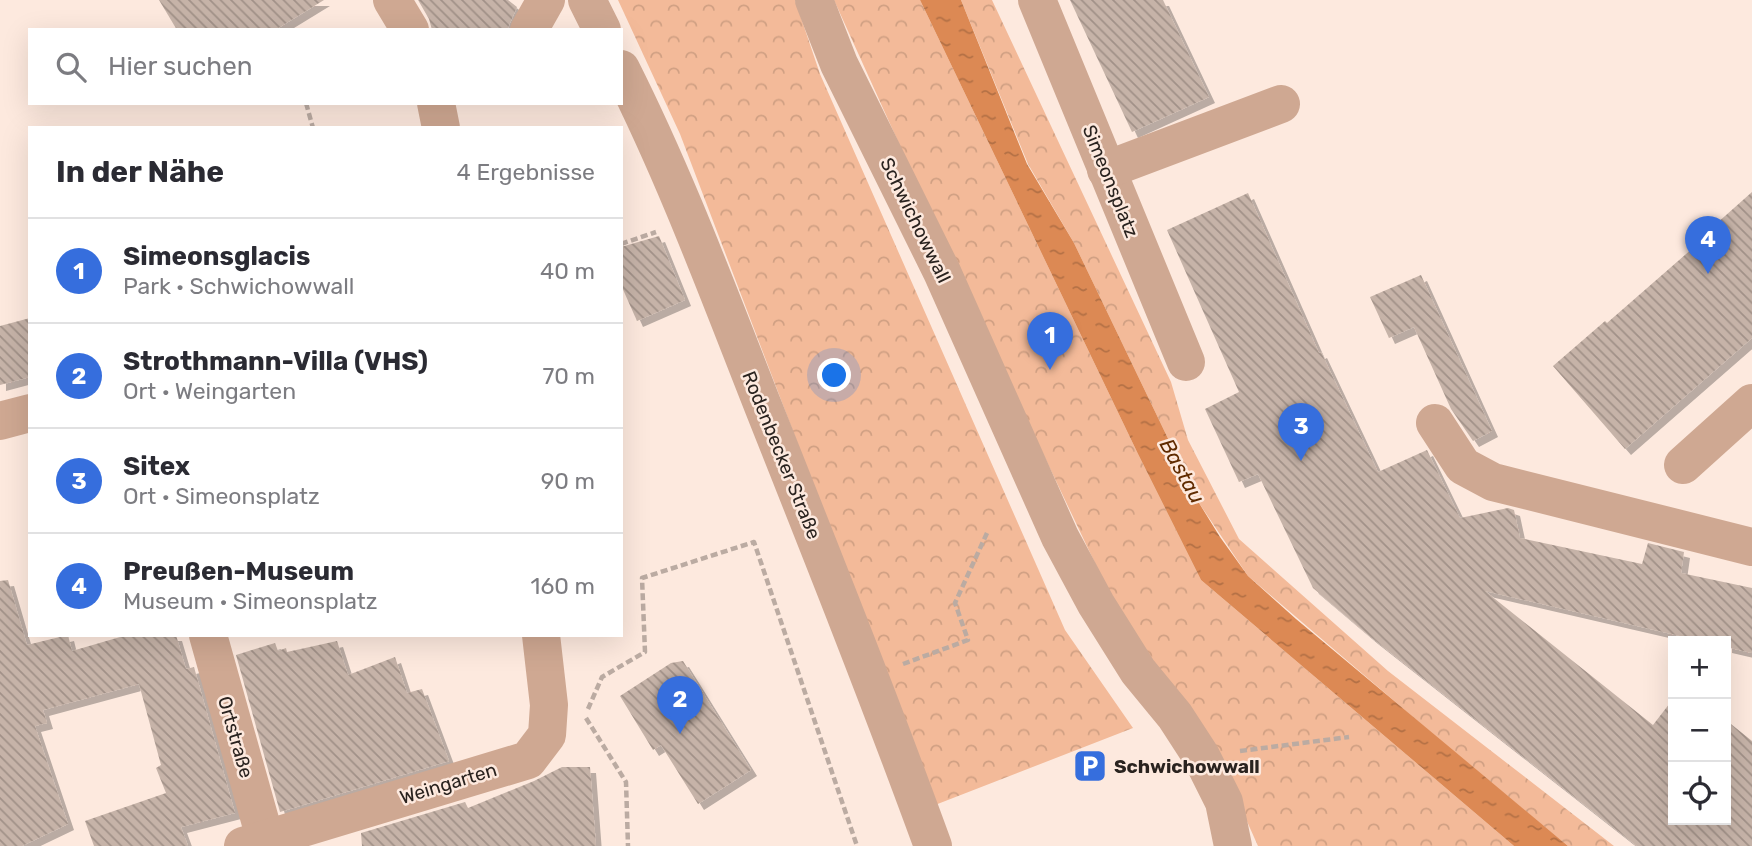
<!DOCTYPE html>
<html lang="de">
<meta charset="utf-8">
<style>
:root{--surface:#fff;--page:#f2f2f3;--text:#2b2b33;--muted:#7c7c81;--line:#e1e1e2;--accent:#366edd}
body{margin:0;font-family:Rubik,sans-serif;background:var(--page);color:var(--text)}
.controls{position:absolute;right:21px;bottom:21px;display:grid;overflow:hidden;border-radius:0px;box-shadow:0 7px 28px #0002}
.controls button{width:63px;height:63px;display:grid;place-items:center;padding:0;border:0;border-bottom:2px solid var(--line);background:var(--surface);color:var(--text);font:35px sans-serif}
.you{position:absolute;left:835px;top:376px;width:24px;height:24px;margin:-18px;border:5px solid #fff;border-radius:50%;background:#1a73e8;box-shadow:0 0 0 10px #1a73e833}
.badge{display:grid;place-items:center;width:46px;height:46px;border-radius:50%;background:var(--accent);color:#fff;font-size:23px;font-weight:700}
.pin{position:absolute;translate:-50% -58px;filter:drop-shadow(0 2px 4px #0008)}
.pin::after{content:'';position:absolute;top:37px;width:24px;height:21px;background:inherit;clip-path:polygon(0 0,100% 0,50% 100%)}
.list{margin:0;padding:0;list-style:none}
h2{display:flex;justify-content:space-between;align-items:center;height:91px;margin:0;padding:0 28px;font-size:30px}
h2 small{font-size:23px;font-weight:400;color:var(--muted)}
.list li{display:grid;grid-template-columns:46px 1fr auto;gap:21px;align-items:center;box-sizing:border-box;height:105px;padding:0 28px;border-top:2px solid var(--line)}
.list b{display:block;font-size:26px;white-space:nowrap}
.list p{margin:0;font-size:23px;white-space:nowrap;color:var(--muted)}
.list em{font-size:23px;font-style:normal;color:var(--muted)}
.icon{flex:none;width:38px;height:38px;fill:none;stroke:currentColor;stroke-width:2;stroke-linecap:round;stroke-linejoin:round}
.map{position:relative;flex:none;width:1752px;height:846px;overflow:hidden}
.search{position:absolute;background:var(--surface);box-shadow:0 7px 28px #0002;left:28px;top:28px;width:595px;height:77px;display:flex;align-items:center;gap:18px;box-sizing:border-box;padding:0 24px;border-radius:0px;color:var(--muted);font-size:26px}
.panel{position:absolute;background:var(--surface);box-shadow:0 7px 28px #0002;left:28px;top:126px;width:595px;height:511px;border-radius:0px}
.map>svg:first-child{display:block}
</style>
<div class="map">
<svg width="1752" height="846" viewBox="0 0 1752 846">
<defs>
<pattern id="park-crowns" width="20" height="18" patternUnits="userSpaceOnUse" patternTransform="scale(1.75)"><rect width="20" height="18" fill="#f3ba99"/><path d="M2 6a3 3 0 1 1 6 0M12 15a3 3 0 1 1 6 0" fill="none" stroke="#d0a083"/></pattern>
<pattern id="water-ripples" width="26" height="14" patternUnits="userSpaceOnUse" patternTransform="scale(1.75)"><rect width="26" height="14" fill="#dc8954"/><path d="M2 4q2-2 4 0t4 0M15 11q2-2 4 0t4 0" fill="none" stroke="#b37045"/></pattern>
<pattern id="building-back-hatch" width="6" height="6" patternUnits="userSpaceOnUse" patternTransform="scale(1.75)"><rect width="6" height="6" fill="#c6b3a8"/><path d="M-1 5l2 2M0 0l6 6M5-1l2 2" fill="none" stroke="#a19188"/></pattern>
<filter id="shadow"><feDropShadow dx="6" dy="6" stdDeviation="0" flood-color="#0004"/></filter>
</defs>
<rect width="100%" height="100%" fill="#fde9de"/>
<!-- park -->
<g fill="url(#park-crowns)">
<path d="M618,0H795L820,74L1065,630L1133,728L935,805L680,134Z"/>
<path d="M834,0H920L1138,454L1201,580L1514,846H1258L1224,770L1112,599L963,285Z"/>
<path d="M961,0H992L1171,382L1188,440L1239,539L1388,671L1614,846H1568L1447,746L1248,576L1199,503L1074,243L1028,164Z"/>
</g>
<!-- water -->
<path fill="url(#water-ripples)" d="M920,0H961L1027,164L1074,243L1199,503L1220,537L1248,576L1296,619L1568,846H1514L1201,580L1138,454Z"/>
<!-- building -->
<g fill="url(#building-back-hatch)" filter="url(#shadow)">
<path d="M159,0H324L275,30H177Z"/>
<path d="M418,0H508L517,7L507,30H432L429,19Z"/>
<path d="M1070,0H1163L1209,97L1132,132Z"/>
<path d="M1752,192V338L1625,449L1553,366L1605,321L1607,323L1717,227L1716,224Z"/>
<path d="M1248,193L1319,353L1321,352L1378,472L1427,450L1460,518L1508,508L1514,510L1520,538L1642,564L1648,543L1684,552L1681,573L1752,588V653L1726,647V641H1702L1485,591L1653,725L1673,699V820H1726V720L1752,741V846H1637L1372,638L1313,588L1258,474L1239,482L1205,409L1239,392L1167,230Z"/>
<path d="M659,236L685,300L637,321L621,285V247Z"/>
<path d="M1421,275L1492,431L1473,441L1451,409L1414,327L1389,338L1370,297Z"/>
<path d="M30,318V377L0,385V326Z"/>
<path d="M8,580L27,645L68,635L72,651L127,635H176L186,669L194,667L235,813L181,827L188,846H94L85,821L166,793L156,768L161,765L139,684L43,710L47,723L35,726L68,824L22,846H0V581Z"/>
<path d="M337,641L348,675L395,657L407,693L422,689L449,761L280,812L236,655L275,643L278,651L286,648L287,652Z"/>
<path d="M683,661L751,770L698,804L661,745L653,750L620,696L671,663Z"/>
<path d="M562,767H590L596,846H362L361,833L465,802L468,808L534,781Z"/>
</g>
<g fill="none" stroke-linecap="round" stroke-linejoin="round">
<!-- path -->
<g stroke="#bbaba2" stroke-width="4.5" stroke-dasharray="7 3.5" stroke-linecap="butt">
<path d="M306,103L313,128"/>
<path d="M621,244L656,232"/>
<path d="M903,664L968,640L955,603L987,533"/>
<path d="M588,709L602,677L645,652L642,578L754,542L857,846"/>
<path d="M586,718L626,782L628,846"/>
<path d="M1240,751L1349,737"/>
</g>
<!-- minor -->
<g stroke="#cfa892" stroke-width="38">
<path d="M392,0L410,30"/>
<path d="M587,0L602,30"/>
<path d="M814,0L839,64L942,272L1060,537L1096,604L1138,671L1175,716L1201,756L1224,802L1233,846"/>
<path d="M1037,0L1186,362"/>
<path d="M529,30L546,0"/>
<path d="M621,69C676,178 718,292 763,406C821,552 879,698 933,846"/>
<path d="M436,103L441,128"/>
<path d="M1106,170L1281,104"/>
<path d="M0,421L30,413"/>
<path d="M1435,423L1463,466L1493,482L1752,547"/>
<path d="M1683,465L1752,403"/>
<path d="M208,635L265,838"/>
<path d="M243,846L528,760L547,735L549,705L541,635"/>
</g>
</g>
<!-- icons -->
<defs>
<symbol id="parking-square" viewBox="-11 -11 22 22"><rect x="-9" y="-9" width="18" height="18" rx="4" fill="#366edd" stroke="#fde9de"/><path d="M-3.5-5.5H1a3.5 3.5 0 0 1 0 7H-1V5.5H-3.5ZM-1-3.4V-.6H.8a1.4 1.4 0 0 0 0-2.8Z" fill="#fff"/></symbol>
</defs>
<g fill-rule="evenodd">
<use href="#parking-square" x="1071" y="747" width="38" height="38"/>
</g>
<g text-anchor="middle" stroke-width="5" stroke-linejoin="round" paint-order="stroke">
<!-- street labels -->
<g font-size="19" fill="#2a231f" stroke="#fde9de">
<text transform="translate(1111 181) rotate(68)" y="7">Simeonsplatz</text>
<text transform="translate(916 220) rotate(64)" y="7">Schwichowwall</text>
<text transform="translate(782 455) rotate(68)" y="7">Rodenbecker Straße</text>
<text transform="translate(236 737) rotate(74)" y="7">Ortstraße</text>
<text transform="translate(448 783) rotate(-17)" y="7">Weingarten</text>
</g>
<!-- poi labels -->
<g font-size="19" font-weight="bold" fill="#2a231f" stroke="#fde9de" text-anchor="start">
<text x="1114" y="773">Schwichowwall</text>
</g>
<!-- water labels -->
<g font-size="21" font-style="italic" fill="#602b00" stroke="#fde9de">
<text transform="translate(1182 471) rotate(61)" y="7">Bastau</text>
</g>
</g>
</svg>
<div class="controls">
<button>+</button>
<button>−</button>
<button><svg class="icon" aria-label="locate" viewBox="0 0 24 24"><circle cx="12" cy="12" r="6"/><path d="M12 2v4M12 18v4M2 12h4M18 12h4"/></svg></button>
</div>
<div class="you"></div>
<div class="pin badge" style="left:1050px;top:370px">1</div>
<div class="pin badge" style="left:680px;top:734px">2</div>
<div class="pin badge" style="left:1301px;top:461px">3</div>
<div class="pin badge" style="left:1708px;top:274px">4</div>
<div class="search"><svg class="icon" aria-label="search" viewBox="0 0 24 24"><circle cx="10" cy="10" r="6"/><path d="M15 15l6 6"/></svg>Hier suchen</div>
<section class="panel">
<h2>In der Nähe<small>4 Ergebnisse</small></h2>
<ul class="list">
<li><span class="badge">1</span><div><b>Simeonsglacis</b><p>Park · Schwichowwall</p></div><em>40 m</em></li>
<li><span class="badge">2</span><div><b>Strothmann-Villa (VHS)</b><p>Ort · Weingarten</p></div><em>70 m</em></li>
<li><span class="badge">3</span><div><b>Sitex</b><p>Ort · Simeonsplatz</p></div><em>90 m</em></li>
<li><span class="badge">4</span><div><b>Preußen-Museum</b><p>Museum · Simeonsplatz</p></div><em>160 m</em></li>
</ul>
</section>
</div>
